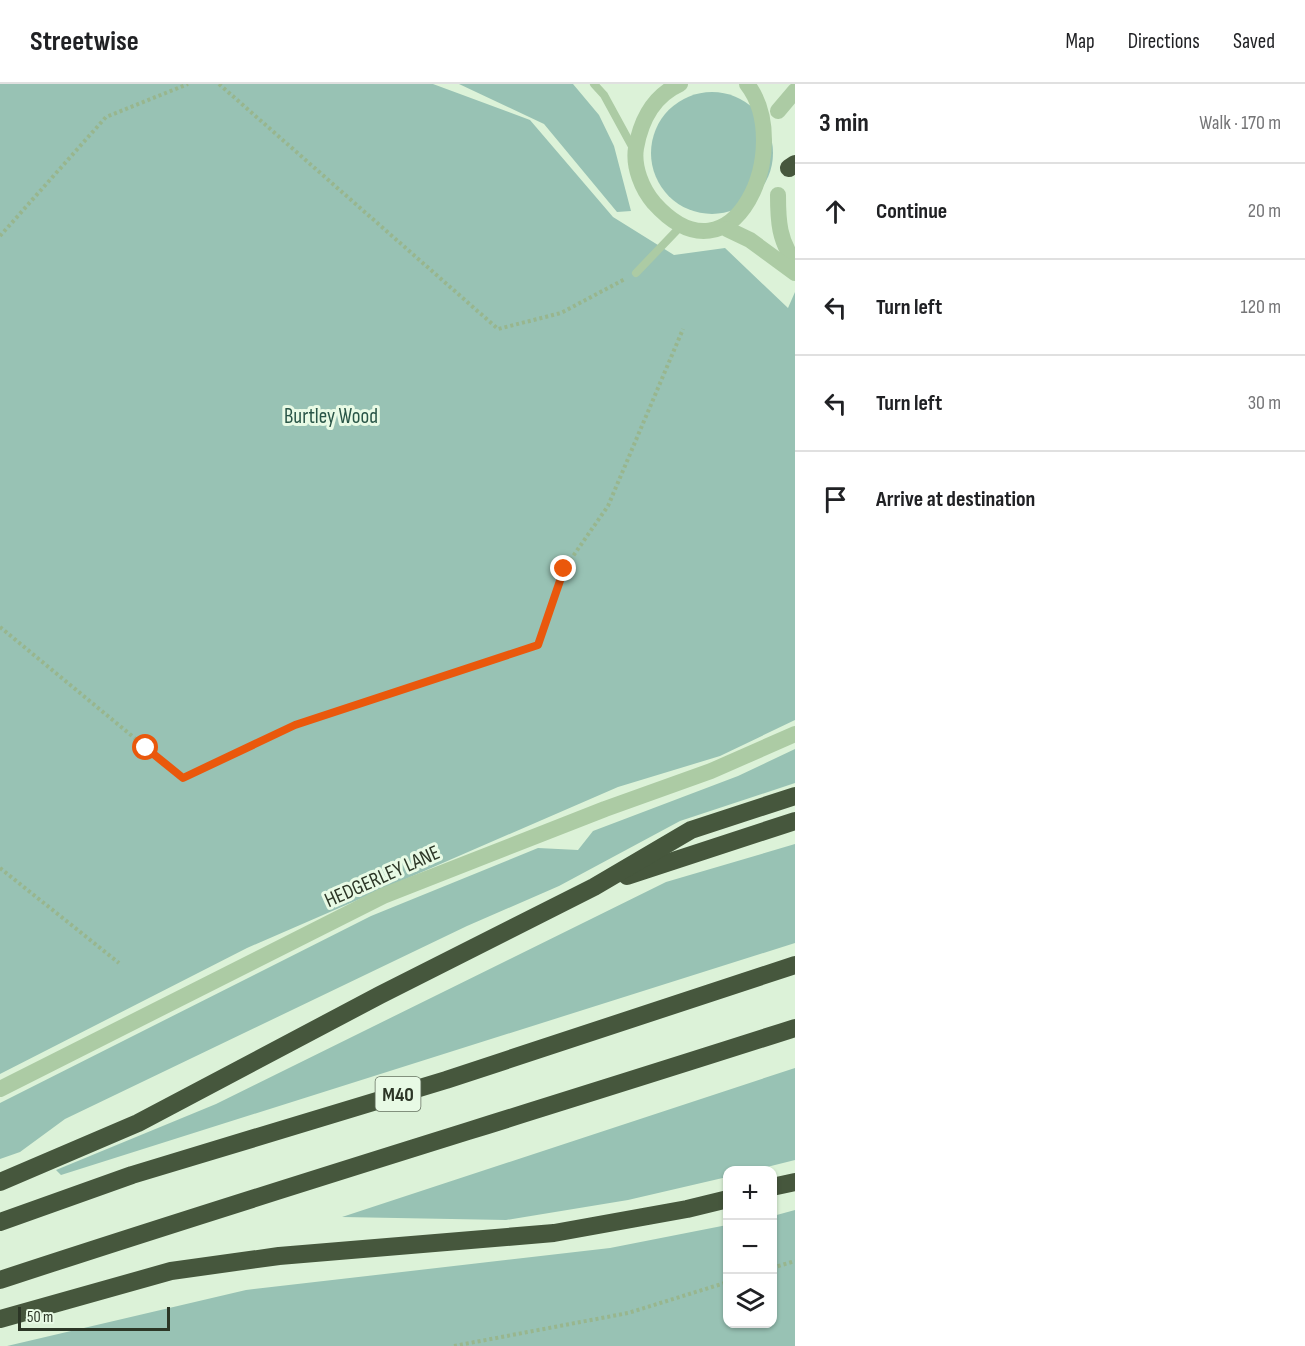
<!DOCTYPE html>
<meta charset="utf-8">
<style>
:root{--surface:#fff;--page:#f2f2f2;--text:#202124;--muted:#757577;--line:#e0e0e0}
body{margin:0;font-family:"Sofia Sans Condensed",sans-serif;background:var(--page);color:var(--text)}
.controls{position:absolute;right:18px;bottom:18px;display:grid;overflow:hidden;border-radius:12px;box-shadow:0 2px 4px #0004}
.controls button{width:54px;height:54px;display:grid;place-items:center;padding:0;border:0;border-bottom:2px solid var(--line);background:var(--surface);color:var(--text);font:30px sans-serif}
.scale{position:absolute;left:18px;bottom:15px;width:152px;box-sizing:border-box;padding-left:6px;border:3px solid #2c3626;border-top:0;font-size:16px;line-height:21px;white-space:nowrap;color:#2c3626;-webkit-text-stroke:4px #e8fae5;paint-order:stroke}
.stop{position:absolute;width:18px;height:18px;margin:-14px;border:4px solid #ea580c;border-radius:50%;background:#fff}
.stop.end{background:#ea580c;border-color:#fff;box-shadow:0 2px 6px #0008}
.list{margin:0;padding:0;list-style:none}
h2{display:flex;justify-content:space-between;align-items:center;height:78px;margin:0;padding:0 24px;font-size:26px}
h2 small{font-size:20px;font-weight:400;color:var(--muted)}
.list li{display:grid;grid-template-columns:39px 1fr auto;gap:18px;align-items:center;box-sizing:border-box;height:96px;padding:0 24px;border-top:2px solid var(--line)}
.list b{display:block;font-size:22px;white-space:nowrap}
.list em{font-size:20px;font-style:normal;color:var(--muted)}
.icon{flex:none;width:33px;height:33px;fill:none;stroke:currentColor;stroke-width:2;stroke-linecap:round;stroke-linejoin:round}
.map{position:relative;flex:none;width:795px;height:1262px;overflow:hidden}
header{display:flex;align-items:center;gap:36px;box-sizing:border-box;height:84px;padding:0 30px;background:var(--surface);border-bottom:2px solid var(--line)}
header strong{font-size:28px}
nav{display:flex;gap:33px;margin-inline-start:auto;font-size:21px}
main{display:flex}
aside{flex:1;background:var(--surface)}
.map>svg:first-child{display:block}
</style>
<header>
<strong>Streetwise</strong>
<nav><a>Map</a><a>Directions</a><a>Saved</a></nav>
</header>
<main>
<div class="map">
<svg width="795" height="1262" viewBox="0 0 795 1262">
<rect width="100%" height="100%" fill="#dcf2d8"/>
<!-- green -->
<g fill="#98c2b4">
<path d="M0,0H433L530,36L613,133L674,171L725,164L788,224L795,208V636L720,672L618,703L247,864L0,990Z"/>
<path d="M459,0H573L599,31L614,62L631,127L617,128L544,40Z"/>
<circle cx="712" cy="69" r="61"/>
<path d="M795,665V699L680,737L559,802L467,842L65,1035L20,1068L0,1075V1019L371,832L538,764L578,766L593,747L738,692Z"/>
<path d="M795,760V859L61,1091L56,1086L216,1020L666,798Z"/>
<path d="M795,984V1076L755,1086H728L727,1093L628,1116L506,1136L342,1133Z"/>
<path d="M795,1126V1262H7L246,1206L610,1164L727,1141L728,1240H772L773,1132Z"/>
</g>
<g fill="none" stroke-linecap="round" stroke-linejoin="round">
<!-- path -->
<g stroke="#98b68e" stroke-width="4" stroke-dasharray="3 3" stroke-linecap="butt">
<path d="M219,0L498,245L561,229L625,195"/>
<path d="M0,152L106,33L188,0"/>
<path d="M0,543L183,694L295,641L538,561L564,485L608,422L683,245"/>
<path d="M0,784L119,879"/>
<path d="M772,1184L795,1177"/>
<path d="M454,1262L628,1229L728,1198"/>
</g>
<!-- service -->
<g stroke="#accba4" stroke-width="8">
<path d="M594,0L604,11L634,66"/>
<path d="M636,189L682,141"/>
</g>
<!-- tertiary -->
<g stroke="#accba4" stroke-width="16">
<path d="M680,0C653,12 641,36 636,64C633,83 642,105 654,119C734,208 795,62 747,0"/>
<path d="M778,27L795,7"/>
<path d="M778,111C778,137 779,157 795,178"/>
<path d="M727,145L750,156L795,189"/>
<path d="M0,1005L383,812L605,725L711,687L795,650"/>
</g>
<!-- motorway -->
<g stroke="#46573d" stroke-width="18">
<path d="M789,84L795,80"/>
<path d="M627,792L795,737"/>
<path d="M0,1098L138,1039L380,911L594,803L691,746L795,712"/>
<path d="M772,1103L795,1098"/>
<path d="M0,1138L132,1091L446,996L795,881"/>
<path d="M0,1196C264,1109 530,1029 795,944"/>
<path d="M0,1235L171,1187L279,1172L554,1149L687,1125L728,1115"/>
</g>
</g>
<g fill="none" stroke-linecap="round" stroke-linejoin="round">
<!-- route -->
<path stroke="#ea580c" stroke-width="8" d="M146,664L183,694L295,641L538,561L564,485"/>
</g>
<g text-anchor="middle" stroke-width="6" stroke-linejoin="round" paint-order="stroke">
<!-- shield labels -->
<rect fill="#e8fae5" stroke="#64715f" stroke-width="1.5" x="375.5" y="993" width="45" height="34" rx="4.5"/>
<g font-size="20" font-weight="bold" fill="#2c3626">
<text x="398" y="1017">M40</text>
</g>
<!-- park labels -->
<g font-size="21" fill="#295547" stroke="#e8fae5">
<text x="331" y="339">Burtley Wood</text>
</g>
<!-- street labels -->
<g font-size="21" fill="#2c3626" stroke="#e8fae5">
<text transform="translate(382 792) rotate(-24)" y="7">HEDGERLEY LANE</text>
</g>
</g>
</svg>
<div class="controls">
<button>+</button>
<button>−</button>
<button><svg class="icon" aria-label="layers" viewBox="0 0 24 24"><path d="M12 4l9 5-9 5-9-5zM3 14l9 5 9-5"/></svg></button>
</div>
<div class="scale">50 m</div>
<div class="stop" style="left:146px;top:664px"></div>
<div class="stop end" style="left:564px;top:485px"></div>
</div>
<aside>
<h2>3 min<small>Walk · 170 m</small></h2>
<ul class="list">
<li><svg class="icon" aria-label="ahead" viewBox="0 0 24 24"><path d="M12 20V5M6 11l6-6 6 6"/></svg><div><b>Continue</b></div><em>20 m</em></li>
<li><svg class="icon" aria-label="left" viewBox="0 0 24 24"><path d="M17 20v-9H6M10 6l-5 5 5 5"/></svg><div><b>Turn left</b></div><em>120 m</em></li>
<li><svg class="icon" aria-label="left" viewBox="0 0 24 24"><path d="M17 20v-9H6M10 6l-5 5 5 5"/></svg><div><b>Turn left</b></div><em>30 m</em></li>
<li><svg class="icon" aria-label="arrive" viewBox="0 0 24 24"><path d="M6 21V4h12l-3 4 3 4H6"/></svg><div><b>Arrive at destination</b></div></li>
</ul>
</aside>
</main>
